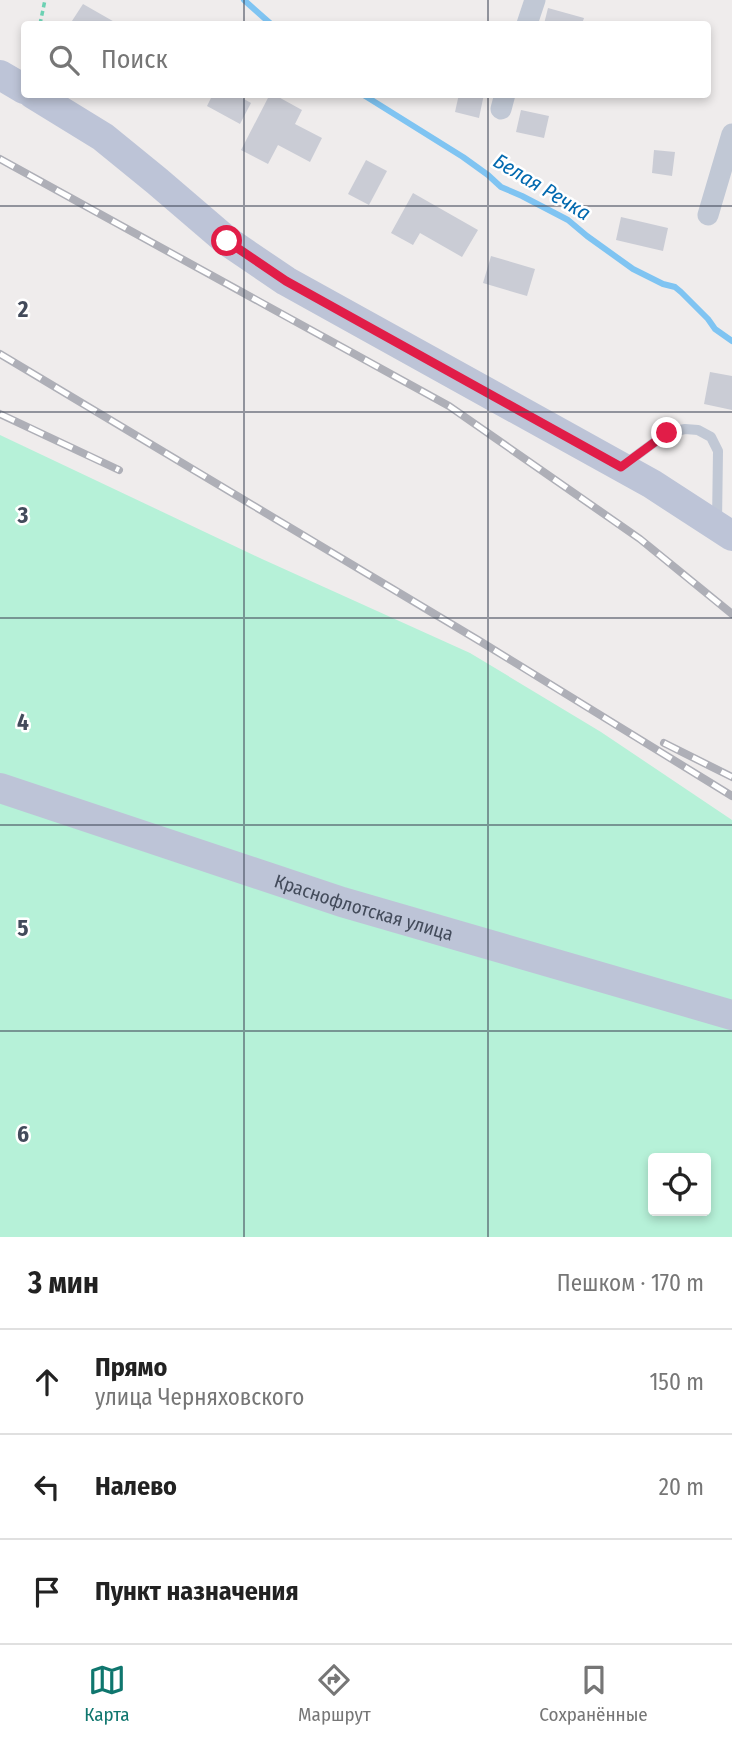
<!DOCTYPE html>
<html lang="ru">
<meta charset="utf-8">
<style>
:root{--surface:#fff;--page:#f2f2f2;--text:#222;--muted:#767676;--line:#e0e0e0;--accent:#0f766e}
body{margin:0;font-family:"Fira Sans Condensed",sans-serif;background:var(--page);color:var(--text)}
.controls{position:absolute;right:21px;bottom:21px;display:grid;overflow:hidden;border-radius:7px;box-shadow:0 4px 10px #0003}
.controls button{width:63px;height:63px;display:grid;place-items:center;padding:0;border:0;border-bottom:2px solid var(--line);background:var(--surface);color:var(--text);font:35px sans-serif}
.stop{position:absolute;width:21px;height:21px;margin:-16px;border:5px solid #e11d48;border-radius:50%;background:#fff}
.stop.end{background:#e11d48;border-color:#fff;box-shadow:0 2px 7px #0008}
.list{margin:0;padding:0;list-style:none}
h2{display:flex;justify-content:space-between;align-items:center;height:91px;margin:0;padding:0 28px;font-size:30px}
h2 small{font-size:23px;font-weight:400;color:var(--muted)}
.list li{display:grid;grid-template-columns:46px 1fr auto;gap:21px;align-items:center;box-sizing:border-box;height:105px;padding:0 28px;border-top:2px solid var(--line)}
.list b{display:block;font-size:26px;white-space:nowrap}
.list p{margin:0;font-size:23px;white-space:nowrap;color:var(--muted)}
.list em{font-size:23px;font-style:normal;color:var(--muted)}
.icon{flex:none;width:38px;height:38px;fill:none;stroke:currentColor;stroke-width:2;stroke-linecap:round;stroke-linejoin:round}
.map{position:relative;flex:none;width:732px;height:1237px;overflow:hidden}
.search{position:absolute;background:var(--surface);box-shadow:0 4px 10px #0003;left:21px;right:21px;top:21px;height:77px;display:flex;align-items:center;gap:18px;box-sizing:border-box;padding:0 24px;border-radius:7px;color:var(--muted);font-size:26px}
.sheet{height:406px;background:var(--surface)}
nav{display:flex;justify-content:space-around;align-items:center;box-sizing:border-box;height:98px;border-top:2px solid var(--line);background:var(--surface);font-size:19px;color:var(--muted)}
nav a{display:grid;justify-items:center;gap:4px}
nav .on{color:var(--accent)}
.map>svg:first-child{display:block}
</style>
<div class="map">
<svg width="732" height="1237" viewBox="0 0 732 1237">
<rect width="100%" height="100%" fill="#efecec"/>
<!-- green -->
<path fill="#b6f1d8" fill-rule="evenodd" d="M0,435L262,559L470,653L601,732L732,820V1237H0ZM653,1158H706V1211H653Z"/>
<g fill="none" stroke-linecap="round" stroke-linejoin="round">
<!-- stream -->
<g stroke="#7fc4f2" stroke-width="6">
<path d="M244,0L271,24"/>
<path d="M362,94L463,157L488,175L501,187L522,196L568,220L587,236L633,269L663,284L675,287L681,292L708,319L715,329L732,341"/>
</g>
</g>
<!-- building -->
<g fill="#caccd5">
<path d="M83,4L118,24H70Z"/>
<path d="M548,8L584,18L582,24H544Z"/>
<path d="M213,94H235L251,103L240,124L207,106Z"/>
<path d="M270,94H273L302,110L295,124L322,138L310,162L278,145L268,164L241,150Z"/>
<path d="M459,94H484L479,118L455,112Z"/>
<path d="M521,110L549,116L544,138L516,132Z"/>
<path d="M654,150L675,152L672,176L652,173Z"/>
<path d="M366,160L387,171L369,205L348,194Z"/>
<path d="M413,193L478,230L462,257L420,233L413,245L391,233Z"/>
<path d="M621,217L668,228L663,251L616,240Z"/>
<path d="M491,256L535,269L527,296L483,283Z"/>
<path d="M710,372L732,376V410L704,404Z"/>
</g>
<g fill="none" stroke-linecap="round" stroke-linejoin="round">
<!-- path -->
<path stroke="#6cd1b3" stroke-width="3.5" stroke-dasharray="5 3.5" stroke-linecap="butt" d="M40,24L45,0"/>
<!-- lane -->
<path stroke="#c1c8d5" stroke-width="10" d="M625,464L667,433L685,429L698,430L711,437L718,451L717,523"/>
<!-- street -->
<g stroke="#c1c8d5" stroke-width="21">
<path d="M527,24L535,0"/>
<path d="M501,109L505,94"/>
<path d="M708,215L732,134"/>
</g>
<!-- secondary -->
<g stroke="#bdc4d7" stroke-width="30">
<path d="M0,75L24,89"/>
<path d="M33,94L103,137L157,181L227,241L286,281L652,484L732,536"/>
<path id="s1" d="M0,788L342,902L732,1015"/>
</g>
<defs>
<g id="rail">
<path d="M0,159L449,406L640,539L732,614"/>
<path d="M0,354L478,640L732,796"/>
<path d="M0,414L119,470"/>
<path d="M664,743L732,777"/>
</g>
</defs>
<!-- rail casing -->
<use href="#rail" stroke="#aeafb7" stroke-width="8"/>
<!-- rail -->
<use href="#rail" stroke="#fff" stroke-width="5" stroke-dasharray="16" stroke-linecap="butt"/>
</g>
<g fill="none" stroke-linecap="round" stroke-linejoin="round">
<!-- route -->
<path stroke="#e11d48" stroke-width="9" d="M227,241L286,281L621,467L667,433"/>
</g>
<!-- grid -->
<path fill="none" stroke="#434b5b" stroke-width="2" stroke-opacity="0.55" d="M244,0V24M488,0V24M244,94V1237M488,94V1237M0,206H732M0,412H732M0,618H732M0,825H732M0,1031H732"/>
<g text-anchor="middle" stroke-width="5" stroke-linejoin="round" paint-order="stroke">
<!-- street labels -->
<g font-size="19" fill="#434b5b" stroke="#fff">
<text dy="7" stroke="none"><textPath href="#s1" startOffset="383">Краснофлотская улица</textPath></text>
</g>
<!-- water labels -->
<g font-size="21" font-style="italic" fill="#0269af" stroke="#fff">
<text transform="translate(542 187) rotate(31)" y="7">Белая Речка</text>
</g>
</g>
<g font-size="23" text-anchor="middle" font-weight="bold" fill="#434b5b" stroke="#fff" stroke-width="5" stroke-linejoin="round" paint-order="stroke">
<text x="23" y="317">2</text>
<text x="23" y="523">3</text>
<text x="23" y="730">4</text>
<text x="23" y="936">5</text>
<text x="23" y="1142">6</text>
</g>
</svg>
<div class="controls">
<button><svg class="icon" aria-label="locate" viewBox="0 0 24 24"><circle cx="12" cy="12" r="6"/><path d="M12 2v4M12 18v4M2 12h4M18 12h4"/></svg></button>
</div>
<div class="stop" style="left:227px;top:241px"></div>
<div class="stop end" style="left:667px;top:433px"></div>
<div class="search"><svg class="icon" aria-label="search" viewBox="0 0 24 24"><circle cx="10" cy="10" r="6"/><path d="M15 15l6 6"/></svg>Поиск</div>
</div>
<section class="sheet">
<h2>3 мин<small>Пешком · 170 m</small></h2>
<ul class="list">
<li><svg class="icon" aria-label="ahead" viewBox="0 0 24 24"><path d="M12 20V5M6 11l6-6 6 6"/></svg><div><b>Прямо</b><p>улица Черняховского</p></div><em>150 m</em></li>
<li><svg class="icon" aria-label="left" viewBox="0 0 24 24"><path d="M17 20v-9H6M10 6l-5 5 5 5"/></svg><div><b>Налево</b></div><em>20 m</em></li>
<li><svg class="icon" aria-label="arrive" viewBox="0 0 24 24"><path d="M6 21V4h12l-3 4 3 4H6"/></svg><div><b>Пункт назначения</b></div></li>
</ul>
</section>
<nav>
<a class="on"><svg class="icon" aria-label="map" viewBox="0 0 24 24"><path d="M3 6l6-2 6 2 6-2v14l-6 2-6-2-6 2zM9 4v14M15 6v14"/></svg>Карта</a>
<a><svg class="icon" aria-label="directions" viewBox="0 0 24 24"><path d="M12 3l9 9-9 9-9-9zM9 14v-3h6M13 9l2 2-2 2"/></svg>Маршрут</a>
<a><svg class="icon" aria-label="saved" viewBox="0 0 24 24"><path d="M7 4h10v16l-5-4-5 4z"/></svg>Сохранённые</a>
</nav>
